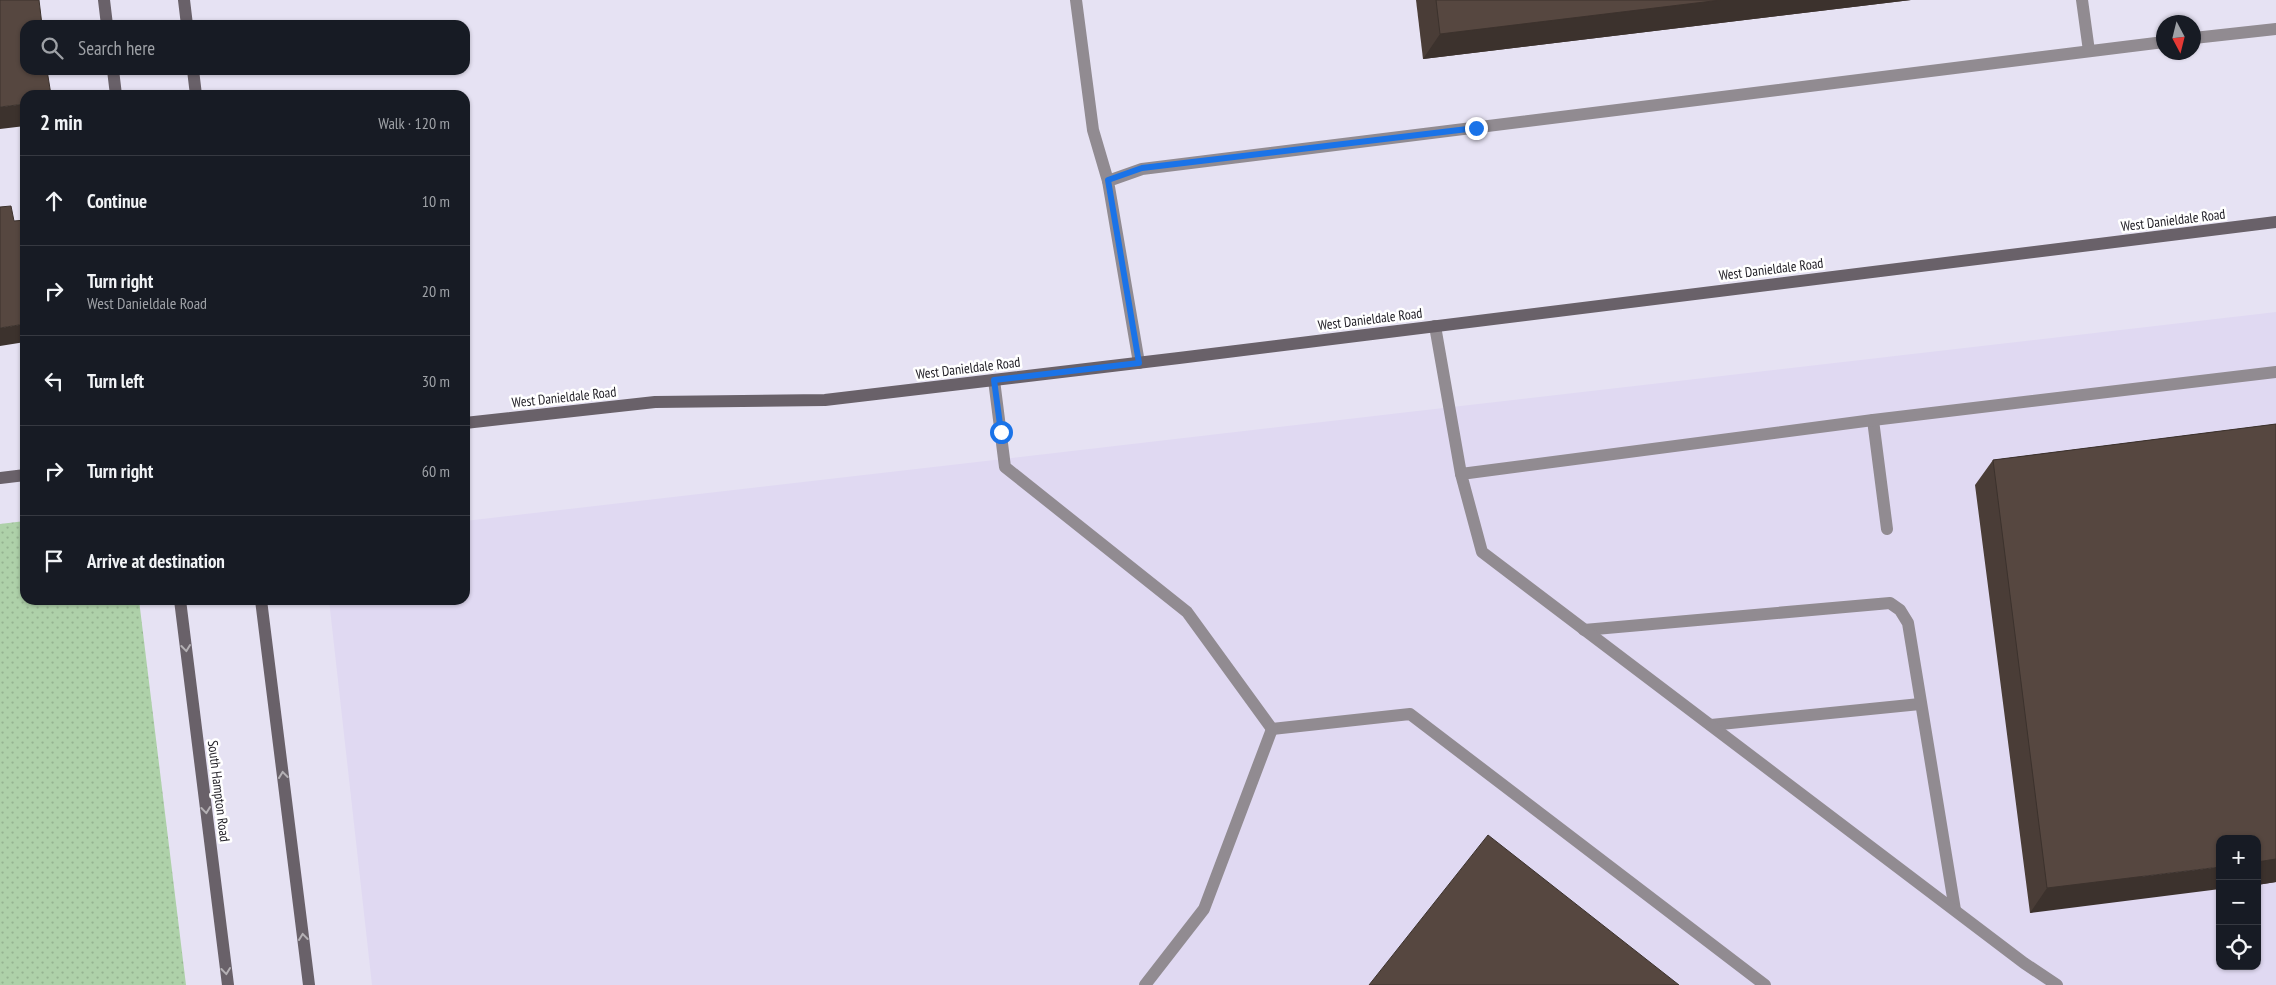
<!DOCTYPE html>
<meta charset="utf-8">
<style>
:root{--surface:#171b24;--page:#20242c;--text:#f1f3f6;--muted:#9ea1a6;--line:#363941}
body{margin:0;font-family:"PT Sans Narrow",sans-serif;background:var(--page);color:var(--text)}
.controls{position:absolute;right:15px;bottom:15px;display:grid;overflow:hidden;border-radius:10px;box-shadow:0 1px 4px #0004}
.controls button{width:45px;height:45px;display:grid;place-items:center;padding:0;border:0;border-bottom:1px solid var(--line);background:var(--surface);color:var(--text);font:25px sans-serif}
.compass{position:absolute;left:2156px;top:15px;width:45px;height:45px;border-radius:50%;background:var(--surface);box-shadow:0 1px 4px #0004;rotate:173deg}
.stop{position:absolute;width:15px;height:15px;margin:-11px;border:4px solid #1a73e8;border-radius:50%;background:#fff}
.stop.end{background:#1a73e8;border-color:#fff;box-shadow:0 1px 5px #0008}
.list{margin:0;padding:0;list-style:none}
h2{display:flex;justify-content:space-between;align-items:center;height:65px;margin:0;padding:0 20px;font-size:21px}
h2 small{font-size:16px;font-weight:400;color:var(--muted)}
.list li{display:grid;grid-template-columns:32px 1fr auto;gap:15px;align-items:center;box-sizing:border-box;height:90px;padding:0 20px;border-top:1px solid var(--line)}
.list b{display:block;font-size:19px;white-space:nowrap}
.list p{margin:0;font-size:16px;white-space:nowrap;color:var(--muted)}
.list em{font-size:16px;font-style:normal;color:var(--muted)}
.icon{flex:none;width:28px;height:28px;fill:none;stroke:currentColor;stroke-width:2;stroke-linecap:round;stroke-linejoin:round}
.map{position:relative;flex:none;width:2276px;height:985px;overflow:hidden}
.search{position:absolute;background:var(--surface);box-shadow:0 1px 4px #0004;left:20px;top:20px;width:450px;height:55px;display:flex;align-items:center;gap:12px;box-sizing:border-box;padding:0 18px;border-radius:15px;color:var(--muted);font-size:19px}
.panel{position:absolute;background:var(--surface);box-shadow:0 1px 4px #0004;left:20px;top:90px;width:450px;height:515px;border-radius:15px}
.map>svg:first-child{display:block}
</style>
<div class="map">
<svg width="2276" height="985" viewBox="0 0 2276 985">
<defs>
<pattern id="grass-dots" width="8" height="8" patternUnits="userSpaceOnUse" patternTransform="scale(1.25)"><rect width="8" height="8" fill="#aed1a9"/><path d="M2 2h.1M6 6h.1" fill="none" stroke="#95b391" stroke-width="1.8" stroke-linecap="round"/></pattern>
</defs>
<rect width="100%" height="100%" fill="#e6e2f3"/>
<!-- built -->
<path fill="#e0d9f2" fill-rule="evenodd" d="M2276,312V985H372L329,600H465V521ZM2220,839H2257V966H2220Z"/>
<!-- grass -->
<path fill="url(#grass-dots)" d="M25,521V600H139L186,985H0V524Z"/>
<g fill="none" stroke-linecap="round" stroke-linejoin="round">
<!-- lane -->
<g stroke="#918b91" stroke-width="12">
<path d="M1076,0L1093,130L1108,181"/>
<path d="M2082,0L2089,51"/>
<path d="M2194,38L2276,29"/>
<path d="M1435,326L1461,474"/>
<path d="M1139,363L1108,181L1142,169L2164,42"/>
<path d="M994,380L1005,467L1187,612L1272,729L1410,714L1765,985"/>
<path d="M1873,420L1887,529"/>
<path d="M1584,630L1890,603L1900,610L1908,623L1955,910"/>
<path d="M1711,725L1920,704"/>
<path d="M1145,985L1204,909L1272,729"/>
<path d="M2057,985L2024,963L1482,552L1461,474L1873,420L2276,372"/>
</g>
<!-- secondary -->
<g stroke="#696169" stroke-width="12">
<path d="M104,0L107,25"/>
<path d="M184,0L187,25"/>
<path d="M113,70L116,95"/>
<path d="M193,70L196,95"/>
<path d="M465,423L655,402L825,400L1179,358L2276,222"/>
<path d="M0,478L25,475"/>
<path d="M180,600L228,985"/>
<path d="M261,600L309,985"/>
</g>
</g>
<!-- wall -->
<g fill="#4a3d37">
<path d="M1416,0H1911L1423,59Z"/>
<path d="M2276,424V882L2257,885V839L2030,913L1975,485L1993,460Z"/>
</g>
<!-- shaded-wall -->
<g fill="#3c322d">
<path d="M1721,0H1911L1423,59L1440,34Z"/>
<path d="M25,104V126L0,129V107Z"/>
<path d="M25,324V342L0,346V328Z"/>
<path d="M2276,859V882L2257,885V862Z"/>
<path d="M2220,867V889L2030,913L2047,888Z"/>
</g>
<!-- building -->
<g fill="#564740" stroke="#3c322d">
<path d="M0,0H39L42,25H25V70H47L51,95H25V104L0,107Z"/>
<path d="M1436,0H1721L1440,34Z"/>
<path d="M11,206L14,221L25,220V324L0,328V207Z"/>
<path d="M2276,424V859L2257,862V839H2220V867L2047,888L1993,460Z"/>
<path d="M1488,835L1679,985H1369Z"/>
</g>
<!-- one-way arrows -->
<defs><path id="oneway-chevron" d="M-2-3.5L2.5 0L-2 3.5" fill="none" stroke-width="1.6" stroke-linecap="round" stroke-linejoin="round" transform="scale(1.25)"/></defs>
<g stroke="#b4b0b4">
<use href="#oneway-chevron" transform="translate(186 648) rotate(83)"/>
<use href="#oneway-chevron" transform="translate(283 775) rotate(-97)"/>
<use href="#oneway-chevron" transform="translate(206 810) rotate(83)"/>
<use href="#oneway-chevron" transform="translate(303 937) rotate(-97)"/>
<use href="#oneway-chevron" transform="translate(226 971) rotate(83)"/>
</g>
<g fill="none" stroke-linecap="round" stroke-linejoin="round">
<!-- route -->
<path stroke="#1a73e8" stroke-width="6" d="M1001,432L994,380L1139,363L1108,180L1142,168L1476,128"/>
</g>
<g text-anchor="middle" stroke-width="5" stroke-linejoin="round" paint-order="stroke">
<!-- street labels -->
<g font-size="14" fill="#211f26" stroke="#fff">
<text transform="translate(2173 220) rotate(-7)" y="5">West Danieldale Road</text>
<text transform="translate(1771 269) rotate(-7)" y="5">West Danieldale Road</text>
<text transform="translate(1370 319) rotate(-7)" y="5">West Danieldale Road</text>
<text transform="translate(968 368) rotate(-7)" y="5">West Danieldale Road</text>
<text transform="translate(564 397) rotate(-6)" y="5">West Danieldale Road</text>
<text transform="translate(219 791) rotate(83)" y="5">South Hampton Road</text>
</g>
</g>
</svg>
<div class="controls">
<button>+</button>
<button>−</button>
<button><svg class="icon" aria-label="locate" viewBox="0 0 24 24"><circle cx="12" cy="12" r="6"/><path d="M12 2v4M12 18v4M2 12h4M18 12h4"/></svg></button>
</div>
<svg class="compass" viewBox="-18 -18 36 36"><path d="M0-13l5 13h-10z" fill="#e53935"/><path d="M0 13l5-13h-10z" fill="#9ea1a6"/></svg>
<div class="stop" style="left:1001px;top:432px"></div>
<div class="stop end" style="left:1476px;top:128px"></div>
<div class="search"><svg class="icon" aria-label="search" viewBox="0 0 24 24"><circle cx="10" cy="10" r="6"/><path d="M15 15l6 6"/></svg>Search here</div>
<section class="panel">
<h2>2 min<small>Walk · 120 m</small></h2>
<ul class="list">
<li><svg class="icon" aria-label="ahead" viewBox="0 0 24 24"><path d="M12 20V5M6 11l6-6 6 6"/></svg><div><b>Continue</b></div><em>10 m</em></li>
<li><svg class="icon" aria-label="right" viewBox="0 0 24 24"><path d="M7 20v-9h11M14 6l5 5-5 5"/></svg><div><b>Turn right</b><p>West Danieldale Road</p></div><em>20 m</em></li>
<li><svg class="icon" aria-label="left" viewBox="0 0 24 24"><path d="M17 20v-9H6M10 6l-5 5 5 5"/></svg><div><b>Turn left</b></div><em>30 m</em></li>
<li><svg class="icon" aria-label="right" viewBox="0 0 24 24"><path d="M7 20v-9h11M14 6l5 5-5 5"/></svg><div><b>Turn right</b></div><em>60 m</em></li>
<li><svg class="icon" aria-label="arrive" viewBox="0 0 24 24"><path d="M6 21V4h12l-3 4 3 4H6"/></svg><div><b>Arrive at destination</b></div></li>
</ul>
</section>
</div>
